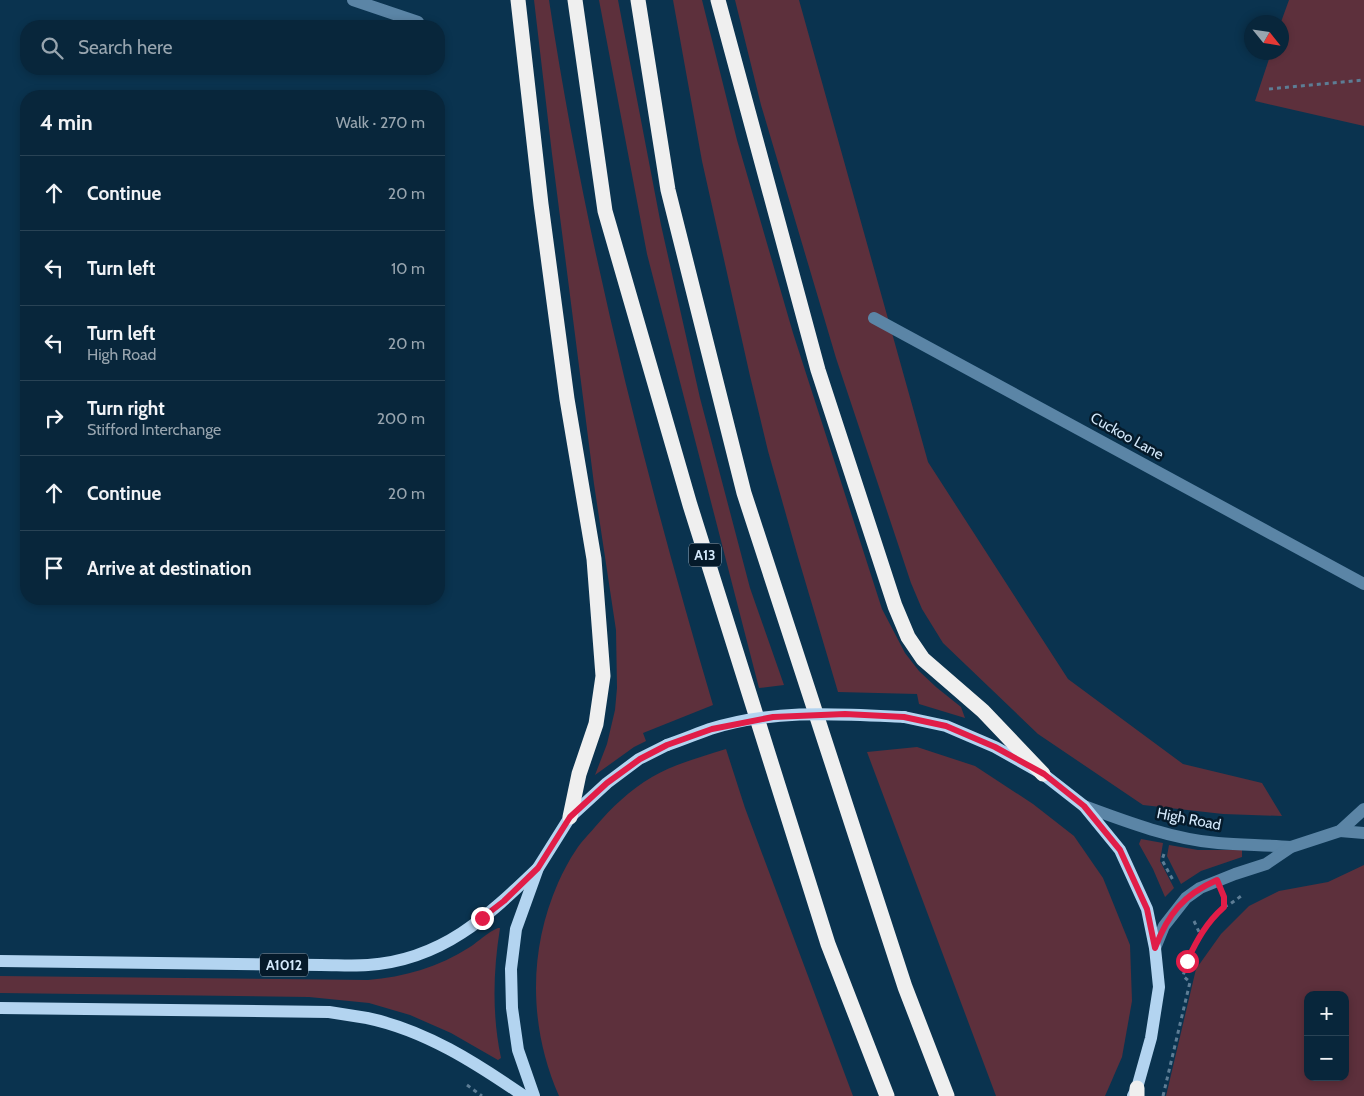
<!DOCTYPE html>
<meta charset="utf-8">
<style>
:root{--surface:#08263b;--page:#163246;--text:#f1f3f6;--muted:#98a5af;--line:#294355}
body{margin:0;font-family:Cabin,sans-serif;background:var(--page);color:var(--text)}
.controls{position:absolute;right:15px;bottom:15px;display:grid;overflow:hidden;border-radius:10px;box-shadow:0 2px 8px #0003}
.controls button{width:45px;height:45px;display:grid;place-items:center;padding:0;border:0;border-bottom:1px solid var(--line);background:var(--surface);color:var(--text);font:25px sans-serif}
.compass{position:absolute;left:1244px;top:15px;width:45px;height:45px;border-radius:50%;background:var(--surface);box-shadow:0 2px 8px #0003;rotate:120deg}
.stop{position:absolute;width:15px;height:15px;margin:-11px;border:4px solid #e11d48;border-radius:50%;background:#fff}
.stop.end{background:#e11d48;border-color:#fff;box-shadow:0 1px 5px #0008}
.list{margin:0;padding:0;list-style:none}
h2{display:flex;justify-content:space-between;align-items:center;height:65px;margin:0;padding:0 20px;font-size:21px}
h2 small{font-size:16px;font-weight:400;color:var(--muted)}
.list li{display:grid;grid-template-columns:32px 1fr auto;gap:15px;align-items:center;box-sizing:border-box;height:75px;padding:0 20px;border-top:1px solid var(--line)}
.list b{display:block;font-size:19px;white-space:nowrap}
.list p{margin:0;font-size:16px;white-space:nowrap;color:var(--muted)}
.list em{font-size:16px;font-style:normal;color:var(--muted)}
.icon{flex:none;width:28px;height:28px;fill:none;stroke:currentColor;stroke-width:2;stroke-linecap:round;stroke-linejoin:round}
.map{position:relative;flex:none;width:1364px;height:1096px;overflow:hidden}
.search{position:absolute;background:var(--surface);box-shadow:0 2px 8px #0003;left:20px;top:20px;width:425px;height:55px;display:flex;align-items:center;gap:12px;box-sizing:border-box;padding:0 18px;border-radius:20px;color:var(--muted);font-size:19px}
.panel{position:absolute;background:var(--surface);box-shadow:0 2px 8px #0003;left:20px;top:90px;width:425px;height:515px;border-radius:20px}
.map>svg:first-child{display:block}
</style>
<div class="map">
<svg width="1364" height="1096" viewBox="0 0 1364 1096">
<rect width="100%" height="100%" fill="#0a334f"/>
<!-- green -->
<g fill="#5d303c" fill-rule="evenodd">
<path d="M534,0H549C585,239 645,474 713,705L643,733L646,741L634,747L595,775L607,744L615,710L617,688L616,630L594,484L552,154Z"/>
<path d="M599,0H618L661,225L700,398L750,588L784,685L759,688L647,254Z"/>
<path d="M673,0H702L737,140L793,333L882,609L905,653L919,671L936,687L961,707L965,718L919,704L917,694L838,692L798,557L768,451L750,376L702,161Z"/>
<path d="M735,0H799L928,462L1068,679L1183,764L1262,783L1282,816L1223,814L1143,805L1038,734L943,643L922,609L911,583L836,358L761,105Z"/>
<path d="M1289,0H1364V126L1255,101L1271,53L1282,52L1281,22Z"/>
<path d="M917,747L975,766L1033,804L1074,836L1103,878L1130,945L1132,1001L1122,1057L1105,1096H996L867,752Z"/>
<path d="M726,749L745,808L853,1096H559C529,1028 528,951 558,883C563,872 569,860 576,850C581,842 589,834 595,827C612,807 630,790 652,777C674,764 701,757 726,749Z"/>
<path d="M1141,839L1163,843L1160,861L1174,888L1165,897L1153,869L1139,844Z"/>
<path d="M1169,845L1198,850H1242V857L1201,871L1181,884L1167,856Z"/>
<path d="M1364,865V1096H1166L1196,969L1221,934L1249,906L1279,891L1328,882ZM1308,995H1345V1077H1308Z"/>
<path d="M498,928H500C493,972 492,1015 501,1058L498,1060L451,1033L410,1015L369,1003L309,997L0,993V976L368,980C404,977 439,967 470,947C479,941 488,932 498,928Z"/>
</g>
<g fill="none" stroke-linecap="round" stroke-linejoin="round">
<!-- path -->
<g stroke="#5d7d95" stroke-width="3" stroke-dasharray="4 4" stroke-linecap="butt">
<path d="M1269,89L1364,80"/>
<path d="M1164,854L1162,860L1174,882"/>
<path d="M1224,907L1230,904L1244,894"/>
<path d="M1194,921L1200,934"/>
<path d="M467,1085L482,1096"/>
<path d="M1163,1096L1190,982L1183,976C1191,949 1203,927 1224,907V898"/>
</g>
<!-- minor -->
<g stroke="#5b85a6" stroke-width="12">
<path d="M353,0L418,22"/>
<path d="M874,318L1364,584"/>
<path d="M1084,806C1127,822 1172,839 1218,843C1242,845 1266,845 1291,847"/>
<path d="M1340,831L1364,833"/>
<path d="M1155,948L1164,926L1186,898L1200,888L1235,874L1266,864L1291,847L1340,831L1364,809"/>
</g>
<!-- major -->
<g stroke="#b3d4f0" stroke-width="12">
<path d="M904,717L946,726L995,747L1043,774L1084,806L1120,850L1147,909L1155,948L1159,987L1151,1038L1137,1088L1133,1096"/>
<path d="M0,961L321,965C337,965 352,966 368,965C442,960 487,917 538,868"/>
<path d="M0,1008L329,1012C341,1014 354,1016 367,1018C425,1030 476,1063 524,1096"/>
<path d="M534,1096L518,1050L512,1008L511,969L516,929L538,868L570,817L607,783L639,759L667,745"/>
</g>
<!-- highway -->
<g stroke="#efefef" stroke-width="15">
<path d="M518,0L541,204L567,399L594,559L603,676L596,724L579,774L570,817"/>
<path d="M575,0L605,211L690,505L828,944L887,1096"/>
<path d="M638,0L668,190L744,493L905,987L947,1096"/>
<path d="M718,0L818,370L895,606L908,637L923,659L983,711L1043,774"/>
<path d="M1137,1096V1088"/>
</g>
<!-- major-bridge -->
<path stroke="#b3d4f0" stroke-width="12" d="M667,745C682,740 696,734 710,729C772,709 840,714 904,717"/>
</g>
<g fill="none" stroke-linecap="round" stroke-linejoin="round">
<!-- route -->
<path stroke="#e11d48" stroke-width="6" d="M482,918L504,901L538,868L570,817L607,783L640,759L667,745L712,729L773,717L845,714L904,717L946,726L995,747L1044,774L1084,806L1120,850L1147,909L1155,948C1168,914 1183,895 1217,880L1224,897V907C1206,923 1197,940 1187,961"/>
</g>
<g text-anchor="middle" stroke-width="5" stroke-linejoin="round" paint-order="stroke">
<!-- shield labels -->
<g fill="#051a2a" stroke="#96abbc" stroke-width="1">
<rect x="689" y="543.5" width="32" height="23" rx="4"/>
<rect x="260" y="953.5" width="48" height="23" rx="4"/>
</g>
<g font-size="14" font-weight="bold" fill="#d4e9fb">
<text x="705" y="560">A13</text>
<text x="284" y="970">A1012</text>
</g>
<!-- street labels -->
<g font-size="15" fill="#d4e9fb" stroke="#051a2a">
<text transform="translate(1127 436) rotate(29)" y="5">Cuckoo Lane</text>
<text transform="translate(1189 819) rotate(11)" y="5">High Road</text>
</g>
</g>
</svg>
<div class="controls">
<button>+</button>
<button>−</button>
</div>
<svg class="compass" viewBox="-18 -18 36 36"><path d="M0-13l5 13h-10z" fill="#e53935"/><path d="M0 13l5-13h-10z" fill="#98a5af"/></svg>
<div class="stop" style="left:1187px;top:961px"></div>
<div class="stop end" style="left:482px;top:918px"></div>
<div class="search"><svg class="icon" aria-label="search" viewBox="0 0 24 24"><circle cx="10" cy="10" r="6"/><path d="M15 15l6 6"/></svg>Search here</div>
<section class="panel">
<h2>4 min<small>Walk · 270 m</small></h2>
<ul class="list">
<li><svg class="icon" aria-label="ahead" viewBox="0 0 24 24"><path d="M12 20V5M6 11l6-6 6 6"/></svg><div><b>Continue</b></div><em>20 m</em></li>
<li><svg class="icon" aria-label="left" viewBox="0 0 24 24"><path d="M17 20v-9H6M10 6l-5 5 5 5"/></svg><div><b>Turn left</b></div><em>10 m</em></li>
<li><svg class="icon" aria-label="left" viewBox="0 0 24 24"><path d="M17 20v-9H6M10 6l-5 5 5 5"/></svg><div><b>Turn left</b><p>High Road</p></div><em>20 m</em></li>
<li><svg class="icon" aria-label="right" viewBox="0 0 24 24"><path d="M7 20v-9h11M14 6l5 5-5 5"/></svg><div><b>Turn right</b><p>Stifford Interchange</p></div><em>200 m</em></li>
<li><svg class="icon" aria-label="ahead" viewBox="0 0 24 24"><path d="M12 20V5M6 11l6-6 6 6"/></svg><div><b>Continue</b></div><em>20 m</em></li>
<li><svg class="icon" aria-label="arrive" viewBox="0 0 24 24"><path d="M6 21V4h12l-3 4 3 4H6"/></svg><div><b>Arrive at destination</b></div></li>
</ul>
</section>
</div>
